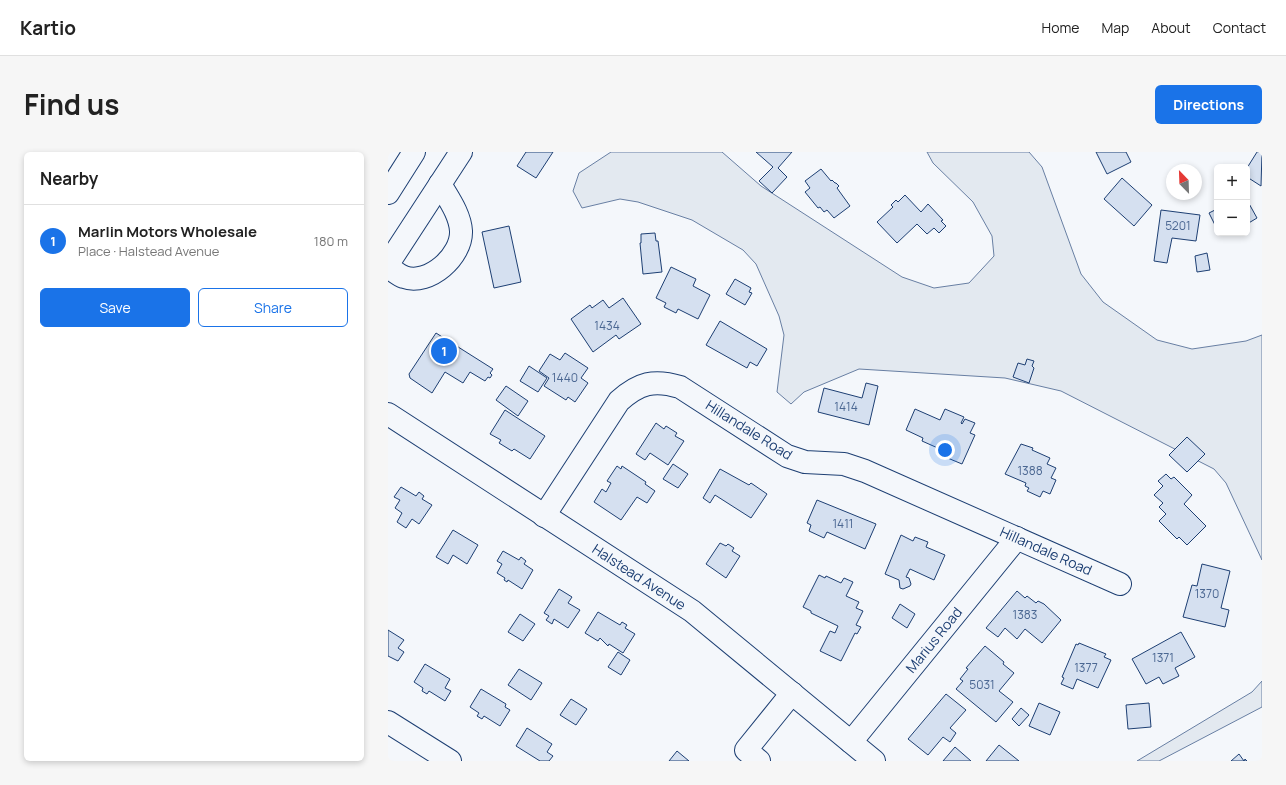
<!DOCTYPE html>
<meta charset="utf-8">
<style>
:root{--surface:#fff;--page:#f6f6f6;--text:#222;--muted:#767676;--line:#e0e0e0;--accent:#1a73e8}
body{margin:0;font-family:Manrope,sans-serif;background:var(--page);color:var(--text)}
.controls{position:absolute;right:12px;top:12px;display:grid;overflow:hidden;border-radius:6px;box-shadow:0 2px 6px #0003}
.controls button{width:36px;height:36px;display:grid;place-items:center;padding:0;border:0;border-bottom:1px solid var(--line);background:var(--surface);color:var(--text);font:20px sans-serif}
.compass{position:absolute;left:778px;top:12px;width:36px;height:36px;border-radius:50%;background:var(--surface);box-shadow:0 2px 6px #0003;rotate:337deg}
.you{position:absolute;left:557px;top:298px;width:14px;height:14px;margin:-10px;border:3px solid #fff;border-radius:50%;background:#1a73e8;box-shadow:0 0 0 6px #1a73e833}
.badge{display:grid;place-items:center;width:26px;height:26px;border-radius:50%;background:var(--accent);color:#fff;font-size:13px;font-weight:700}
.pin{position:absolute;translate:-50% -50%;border:2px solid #fff;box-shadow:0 1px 4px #0006}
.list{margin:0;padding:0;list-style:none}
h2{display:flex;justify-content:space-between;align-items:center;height:52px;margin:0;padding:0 16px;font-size:17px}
h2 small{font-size:13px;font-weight:400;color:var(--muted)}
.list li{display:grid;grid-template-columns:26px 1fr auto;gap:12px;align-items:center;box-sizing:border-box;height:72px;padding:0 16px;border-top:1px solid var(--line)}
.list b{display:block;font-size:15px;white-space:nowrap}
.list p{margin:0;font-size:13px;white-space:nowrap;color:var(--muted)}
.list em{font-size:13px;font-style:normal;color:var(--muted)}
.actions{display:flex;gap:8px;padding:12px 16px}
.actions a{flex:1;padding:9px 0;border:1px solid var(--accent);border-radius:6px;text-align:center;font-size:14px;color:var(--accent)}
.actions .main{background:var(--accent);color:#fff}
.map{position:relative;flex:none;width:874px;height:609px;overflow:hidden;border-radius:6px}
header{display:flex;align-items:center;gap:24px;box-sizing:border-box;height:56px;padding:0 20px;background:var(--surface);border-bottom:1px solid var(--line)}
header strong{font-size:19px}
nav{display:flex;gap:22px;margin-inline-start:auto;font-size:14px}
.intro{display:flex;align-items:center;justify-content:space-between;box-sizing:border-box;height:96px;padding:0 24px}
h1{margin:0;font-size:28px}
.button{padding:10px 18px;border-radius:6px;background:var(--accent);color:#fff;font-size:14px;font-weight:700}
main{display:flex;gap:24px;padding:0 24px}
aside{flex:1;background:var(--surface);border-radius:6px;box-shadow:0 2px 6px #0003}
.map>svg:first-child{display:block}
</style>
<header>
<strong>Kartio</strong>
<nav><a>Home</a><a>Map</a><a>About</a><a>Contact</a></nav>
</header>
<div class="intro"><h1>Find us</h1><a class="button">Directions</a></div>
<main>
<aside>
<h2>Nearby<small></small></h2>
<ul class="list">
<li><span class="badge">1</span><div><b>Marlin Motors Wholesale</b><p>Place · Halstead Avenue</p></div><em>180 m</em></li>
</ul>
<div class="actions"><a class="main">Save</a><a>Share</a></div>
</aside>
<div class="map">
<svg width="874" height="609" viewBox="0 0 874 609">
<rect width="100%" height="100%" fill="#f4f7fb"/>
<!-- green -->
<g fill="#e3e9f0" stroke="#687fa3">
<path d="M223,0H334L373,34L514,125L546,136L581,131L606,104L604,84L585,50L545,11L539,0H641L654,15L693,122L715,150L769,188L804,197L858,189L874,183V408L838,331L826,317L673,239L617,226L471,217L416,240L403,252L389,240L396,183L391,164L368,112L355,98L304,68L250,50L232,47L194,56L185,39L191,21Z"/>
<path d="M874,529V555L771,609H749L864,540Z"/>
</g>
<!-- building -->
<g fill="#d5e0f0" stroke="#1d3f73">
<path d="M138,0H165L148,26L129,14Z"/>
<path d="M368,0H404L390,16L399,25L384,41L371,29L385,15Z"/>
<path d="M708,0H738L743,10L719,22Z"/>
<path d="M869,0H874L873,34L859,25V16Z"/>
<path d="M433,17L443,29L444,28L447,31H448L451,34L449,36L462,54L446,66L439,58L436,60L432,55L430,56L417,40L422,36L417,29Z"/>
<path d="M734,26L764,53L746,74L716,47Z"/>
<path d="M517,43L533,60L540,52L555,68L553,69L558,74L551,81L546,76L539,82L529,72L509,91L489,70L505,55L503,53L508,48L510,50Z"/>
<path d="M859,48L869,66L859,72Z"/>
<path d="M829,57V77L821,61Z"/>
<path d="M773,58L812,63L808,89L784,86L779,111L766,109Z"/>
<path d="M121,74L133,130L106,136L94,80Z"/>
<path d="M267,81L268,89H270L274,120L255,122L252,91H253V82Z"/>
<path d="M819,101L822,118L809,120L807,104Z"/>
<path d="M283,115L308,127L305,134L322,143L310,167L290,157L288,161L276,155L278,151L268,146Z"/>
<path d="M347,127L363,136L361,140L364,141L357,153L338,142Z"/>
<path d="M235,146L253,172L231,187L228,183L205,200L183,167L202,153L204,156L215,148L221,156Z"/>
<path d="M332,169L379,197L369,214L362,210L359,216L318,193Z"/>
<path d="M48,181L105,217L102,221L104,223L102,226L100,225L97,229L82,220L75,231L57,220L44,241L22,226L21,222Z"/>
<path d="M177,201L200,216L193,226L200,231L187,250L180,245L178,248L156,234L161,226L151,219L162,202L172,208Z"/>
<path d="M639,207L646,209L644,214L646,216L641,231L625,225L630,211L637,213Z"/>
<path d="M141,214L159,226L150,240L132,229Z"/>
<path d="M478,231L490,234L481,273L430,260L436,236L474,246Z"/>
<path d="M118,234L140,249L130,264L108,248Z"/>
<path d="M527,257L552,268L557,257L576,265L573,271L574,272L577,267L587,271L582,281L587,283L574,312L550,302L552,297L534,289L535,286L518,278Z"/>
<path d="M117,258L157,284L142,307L126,297L124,299L111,291L113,288L102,282Z"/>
<path d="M268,271L276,277L278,274L289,281L287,284L296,289L280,313L262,301L257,308L248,302Z"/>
<path d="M799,285L817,302L799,320L781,303Z"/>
<path d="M633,292L645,296L644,298L662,306L659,312L668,316L663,326L668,328L662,342L655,339L652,345L639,339L641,336L637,334L638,331L617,322Z"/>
<path d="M285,312L300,322L290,336L275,327Z"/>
<path d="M229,314L233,317L234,314L258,330L257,332L267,339L259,351L249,345L233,368L206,350L214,337L218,340L223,331L219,329Z"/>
<path d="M332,317L361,333L363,331L379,342L363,366L327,343L322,351L315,346Z"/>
<path d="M778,322L783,327L786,325L804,343L796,352L818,374L799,393L791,385L789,387L771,369L778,362L771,355L775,351L766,343L775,334L770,329Z"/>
<path d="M13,335L28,344L31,340L36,344L34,347L44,353L31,372L24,367L18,376L9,370L14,361L7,356L12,348L6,345Z"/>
<path d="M429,348L488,372L477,397L439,380L436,386L421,379L423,373L419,371Z"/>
<path d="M65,378L90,393L79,412L65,403L60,412L48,405Z"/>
<path d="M513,383L525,389L527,385L540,390L538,395L557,403L546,428L522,417L518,425L521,426L523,432L522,434L515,437L512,436L511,428L497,422Z"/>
<path d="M332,391L338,394L340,392L346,396L344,399L352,404L338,426L318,412Z"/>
<path d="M115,399L131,408L133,405L138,409L136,412L145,418L134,437L120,428L119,430L116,428L117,426L109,421L114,412L109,409Z"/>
<path d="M814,412L842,419L833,456L841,458L837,475L795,465L804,433L809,434Z"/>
<path d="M431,423L437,426L438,424L453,431L456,426L465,430L458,444L471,450L468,456L475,459L468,473L473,475L469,482L467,481L453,509L432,499L442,479L447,481L450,474L423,461V459L415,455Z"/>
<path d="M171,437L184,445L180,451L192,458L180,476L166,467L164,472L158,468L161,464L156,461Z"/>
<path d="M629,439L637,446L639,444L648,451L650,449L656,452L673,468L654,491L637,477L629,487L617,476L610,485L598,476Z"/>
<path d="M512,452L527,462L519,476L504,466Z"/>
<path d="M210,460L232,473L234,470L239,473L237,476L247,482L235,501L221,492L220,494L212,486L210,489L197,481Z"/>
<path d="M132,462L147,472L135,489L120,480Z"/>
<path d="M0,478L16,488L10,496L16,500L10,509L0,504Z"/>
<path d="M793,480L807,505L787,516L791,524L775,532L771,525L758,532L744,507Z"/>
<path d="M691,491L718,502L716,505L723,508L710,536L689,527L685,537L673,532L676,526L674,525L688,492L690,493Z"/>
<path d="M597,494L616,510L615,512L626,521L611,539L625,550L608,570L568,537L575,529L572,527L580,517L578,516Z"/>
<path d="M230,500L242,508L233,523L220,515Z"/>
<path d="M37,512L62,527L57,536L63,539L57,549L41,539L39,542L34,539L35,536L26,530Z"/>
<path d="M131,517L154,531L143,548L120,533Z"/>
<path d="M93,537L118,552L117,555L122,558L112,574L96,564L94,567L89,564L91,561L82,555Z"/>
<path d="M558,542L578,558L562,576L568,581L562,590L555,585L540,603L520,587Z"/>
<path d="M183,547L199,557L188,573L172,563Z"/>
<path d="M651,551L672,560L662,583L641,574Z"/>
<path d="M761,551L763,575L740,577L738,553Z"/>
<path d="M633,556L641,563L631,574L624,567Z"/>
<path d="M139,576L164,592L159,600L165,604L161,609H152L128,594Z"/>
<path d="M611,593L631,609H598Z"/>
<path d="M567,595L583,609H555Z"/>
<path d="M289,599L301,609H281Z"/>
<path d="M851,602L856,609L857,607L859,609H843Z"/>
</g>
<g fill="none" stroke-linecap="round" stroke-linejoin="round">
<defs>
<g id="minor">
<path d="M0,115C5,118 10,123 16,125C41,134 74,104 73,79C72,62 60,46 52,32"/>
<path d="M0,262L304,459L486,609"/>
<path d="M156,364L231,249C251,231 266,227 292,235L399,304L417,310L456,312L477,319L732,432"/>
<path d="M0,570L62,609"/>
<path d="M463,590L629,386"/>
<path d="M371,609L358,598L404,541"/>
</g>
<g id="major">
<path d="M0,41L26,0"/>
<path d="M0,112L73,0"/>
</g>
</defs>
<!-- minor casing -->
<use href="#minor" stroke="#1d3f73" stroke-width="24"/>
<!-- major casing -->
<use href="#major" stroke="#1d3f73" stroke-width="24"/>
<!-- minor -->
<use href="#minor" stroke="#f4f7fb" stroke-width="22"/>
<!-- major -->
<use href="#major" stroke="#f4f7fb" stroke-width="22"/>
</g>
<g text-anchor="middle" stroke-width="3" stroke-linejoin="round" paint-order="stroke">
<!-- number labels -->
<g font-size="12" fill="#4b6792">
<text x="790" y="78">5201</text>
<text x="219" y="178">1434</text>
<text x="177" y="230">1440</text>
<text x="458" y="259">1414</text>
<text x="642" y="323">1388</text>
<text x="455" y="376">1411</text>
<text x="819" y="446">1370</text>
<text x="637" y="467">1383</text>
<text x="775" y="510">1371</text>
<text x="698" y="520">1377</text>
<text x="594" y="537">5031</text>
</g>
<!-- street labels -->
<g font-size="14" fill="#1d3f73" stroke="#f4f7fb">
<text transform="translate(361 278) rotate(32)" y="5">Hillandale Road</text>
<text transform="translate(658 399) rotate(24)" y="5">Hillandale Road</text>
<text transform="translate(251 425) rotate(33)" y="5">Halstead Avenue</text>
<text transform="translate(546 488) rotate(-51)" y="5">Marius Road</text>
</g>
</g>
</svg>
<div class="controls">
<button>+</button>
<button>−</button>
</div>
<svg class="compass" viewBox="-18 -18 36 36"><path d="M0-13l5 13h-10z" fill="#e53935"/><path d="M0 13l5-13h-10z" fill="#767676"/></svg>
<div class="you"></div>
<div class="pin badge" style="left:56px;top:199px">1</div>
</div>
</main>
